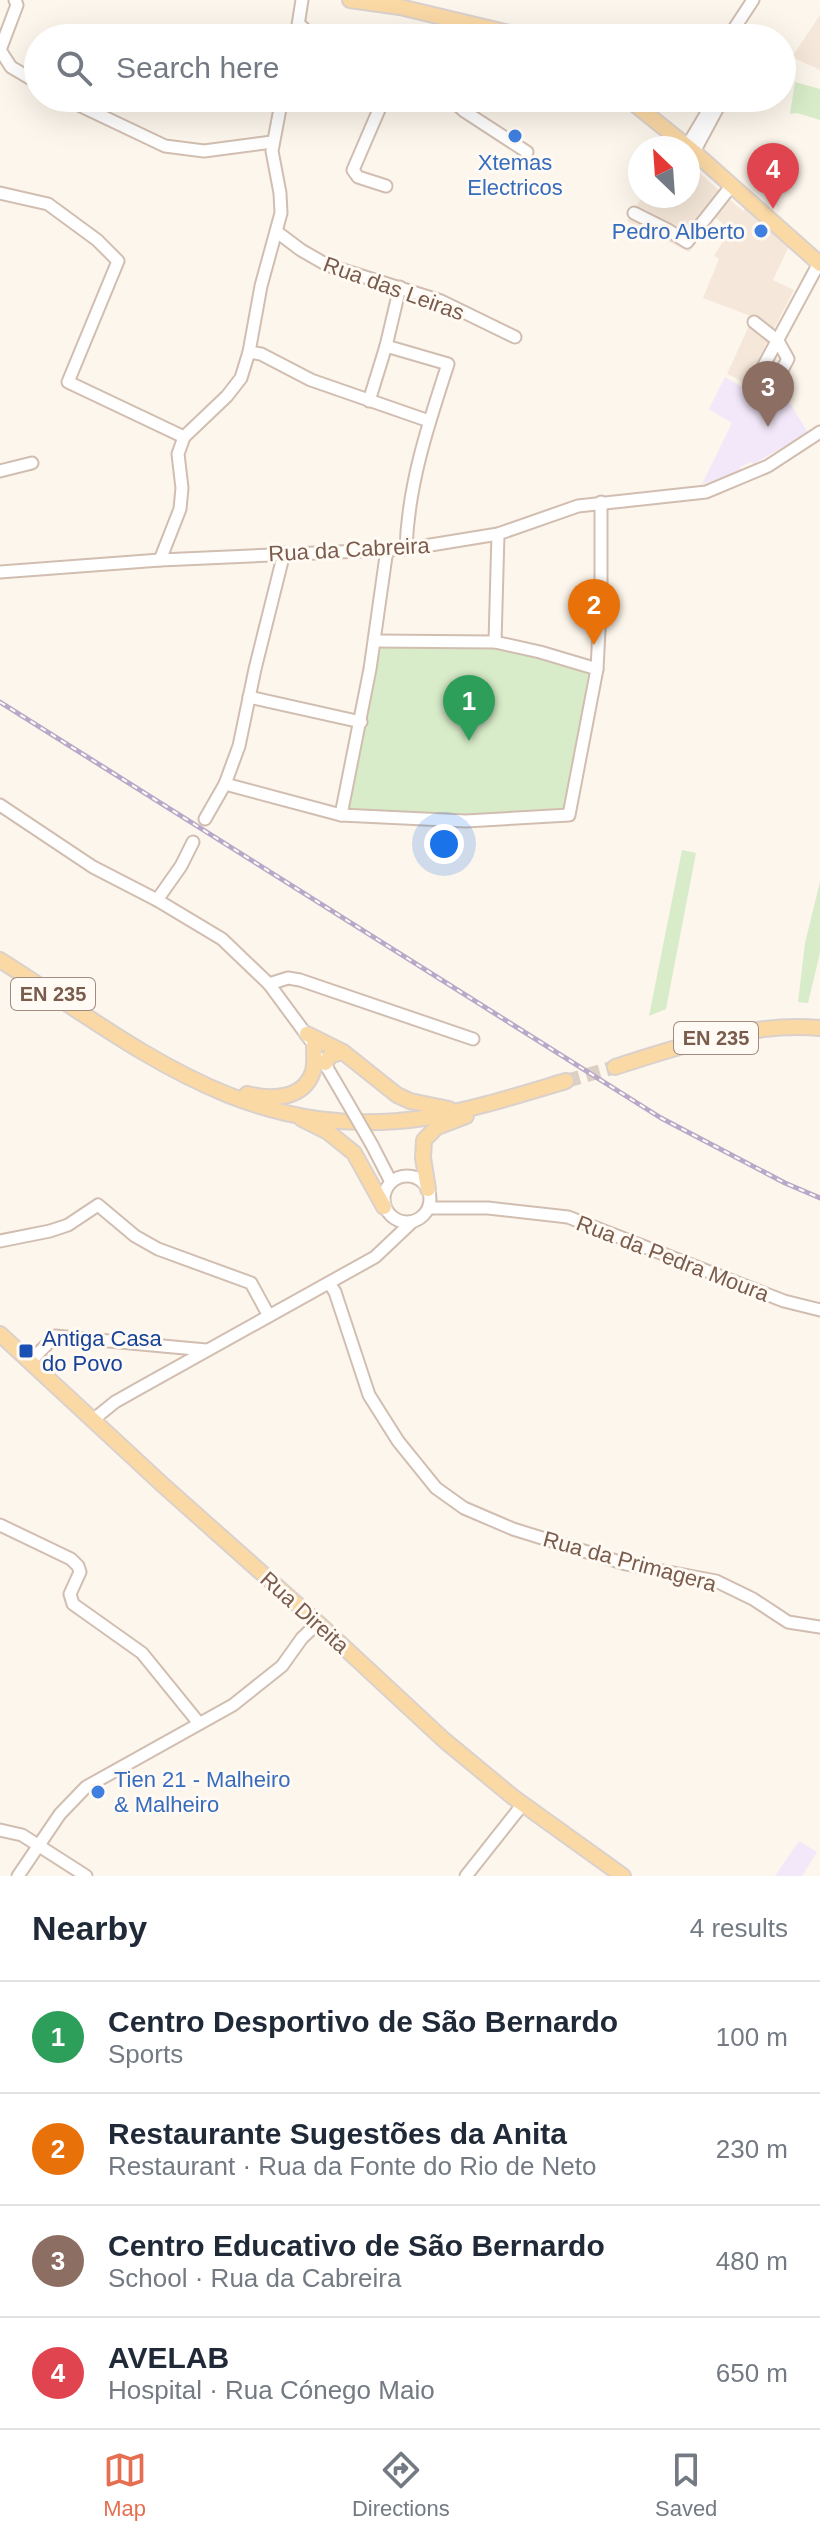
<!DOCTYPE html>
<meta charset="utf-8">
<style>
:root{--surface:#fff;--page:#f2f2f3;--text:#1f2937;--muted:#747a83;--line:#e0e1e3;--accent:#e76f51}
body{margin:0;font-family:Arial,sans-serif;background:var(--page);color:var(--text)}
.compass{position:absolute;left:628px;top:136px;width:72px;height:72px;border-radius:50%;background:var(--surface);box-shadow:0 8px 32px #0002;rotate:335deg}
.you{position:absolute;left:444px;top:844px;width:28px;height:28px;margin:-20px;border:6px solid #fff;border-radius:50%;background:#1a73e8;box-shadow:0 0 0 12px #1a73e833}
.badge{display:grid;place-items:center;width:52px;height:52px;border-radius:50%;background:var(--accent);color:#fff;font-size:26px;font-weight:700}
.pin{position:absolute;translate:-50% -66px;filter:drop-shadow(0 2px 4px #0008)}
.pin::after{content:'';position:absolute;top:42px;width:28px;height:24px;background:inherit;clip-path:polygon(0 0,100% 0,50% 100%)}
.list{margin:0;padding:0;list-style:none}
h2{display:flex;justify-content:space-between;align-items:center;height:104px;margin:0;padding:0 32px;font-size:34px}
h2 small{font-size:26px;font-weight:400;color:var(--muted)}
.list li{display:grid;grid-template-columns:52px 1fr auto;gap:24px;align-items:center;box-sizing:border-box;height:112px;padding:0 32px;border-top:2px solid var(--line)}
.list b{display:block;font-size:30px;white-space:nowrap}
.list p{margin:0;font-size:26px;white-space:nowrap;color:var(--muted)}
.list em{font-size:26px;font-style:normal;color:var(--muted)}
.icon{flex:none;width:44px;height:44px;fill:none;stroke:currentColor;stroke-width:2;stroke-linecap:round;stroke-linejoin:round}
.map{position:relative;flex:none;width:820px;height:1876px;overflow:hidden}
.search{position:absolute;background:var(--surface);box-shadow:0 8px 32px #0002;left:24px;right:24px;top:24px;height:88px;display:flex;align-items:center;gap:20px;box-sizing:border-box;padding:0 28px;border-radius:44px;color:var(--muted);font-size:30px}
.sheet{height:552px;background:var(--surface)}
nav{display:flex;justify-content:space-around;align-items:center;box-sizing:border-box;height:112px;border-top:2px solid var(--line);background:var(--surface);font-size:22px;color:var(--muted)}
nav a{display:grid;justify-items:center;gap:4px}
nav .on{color:var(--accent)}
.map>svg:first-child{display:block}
</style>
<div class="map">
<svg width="820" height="1876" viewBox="0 0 820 1876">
<rect width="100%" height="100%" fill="#fdf6ec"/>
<!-- residential -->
<g fill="#f5e8da">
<path d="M820,15V70L792,57Z"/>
<path d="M688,163L743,211L746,208L789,246L773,280L794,290L746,383L727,374L753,317L703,298L719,259L714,256L730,230L715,217L689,252L627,221L643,196H688Z"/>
</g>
<!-- education -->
<g fill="#f3e8fa">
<path d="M725,377L742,387L741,391L759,401L781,388L808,433L753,464L751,462L740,467L741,470L728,476L702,484L732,423L709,409Z"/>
<path d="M799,1841L817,1852L802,1876H775Z"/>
</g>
<!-- green -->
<g fill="#d8ecc9">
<path d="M795,82L820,89V120L797,113L790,114Z"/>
<path d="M379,647H493L589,672L564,810L453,815L348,810Z"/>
<path d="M682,850L696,853L666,1009L649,1016Z"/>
<path d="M820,882V953L808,1003L798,1002L805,943Z"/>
</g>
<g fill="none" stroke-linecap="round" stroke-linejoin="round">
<!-- major-tunnel -->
<path stroke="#dcd0c4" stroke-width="14" stroke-dasharray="14 7" stroke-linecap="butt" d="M566,1081L615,1067"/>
<defs>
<g id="minor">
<path d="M15,0L17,5L0,50L11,67L38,83"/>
<path d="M299,24L314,38"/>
<path d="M296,38L302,0"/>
<path d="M728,38L753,0"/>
<path d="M64,98L165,146L204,151L272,142"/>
<path d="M384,98L353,170L358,177L386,186"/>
<path d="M445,98L454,102L464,111L527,152"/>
<path d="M687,146L712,104L711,98"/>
<path d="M694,152L723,98"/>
<path d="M0,193L48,204L97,240L118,261L68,382L184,437"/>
<path d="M634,213L668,230L687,242L732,185"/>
<path d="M277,232L301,250L327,265L441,301L515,337"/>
<path d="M754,322L778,341L788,359L772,388L766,390L757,385L756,380L819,263"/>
<path d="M386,346L448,364C428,425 408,485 406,549"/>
<path d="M249,352L261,354L311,380L429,421"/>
<path d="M369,401L386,346L400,287"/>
<path d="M0,471L32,463"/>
<path d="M160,560L180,509L182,488L178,454L184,437L227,396L241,378L249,352L261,286L281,213L280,193L272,151L282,98"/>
<path d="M0,572L160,560L406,549L498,534L578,506L706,492L768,466L820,432"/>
<path d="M375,641L495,642L540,652L597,669"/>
<path d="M495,642L498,534"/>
<path d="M249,697L361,722"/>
<path d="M225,784L341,815L466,821L569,815L597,669L601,591V502"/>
<path d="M0,805L93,867L157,900L222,939L269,984L311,1041"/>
<path d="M341,815L370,669L387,549"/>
<path d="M205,819L225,784L239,746L255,669L284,553"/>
<path d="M157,900L181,866L193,842"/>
<path d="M269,984L288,978L300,980L473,1039"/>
<path d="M322,1059L346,1100"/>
<path d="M372,1145L391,1182"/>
<circle cx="407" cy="1199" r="23"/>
<path d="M429,1208H488L568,1217L784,1301L820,1310"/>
<path d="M0,1241L50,1231L68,1225L98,1205L135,1236L158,1249L251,1283L269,1316"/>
<path d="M329,1283L335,1292L369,1395L398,1441L436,1488L464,1508L513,1529L626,1564L716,1581L753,1599L788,1622L820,1627"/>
<path d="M30,1362L55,1336L206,1350"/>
<path d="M94,1419L115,1402L138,1389L375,1257L412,1222"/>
<path d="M0,1525L71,1559L78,1566L80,1572L70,1594L73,1604L142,1653L198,1722"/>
<path d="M0,1830L22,1835L86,1876"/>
<path d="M18,1876L60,1814L86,1787L233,1705L282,1666L302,1638L318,1623"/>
<path d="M466,1876L523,1804"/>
</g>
<g id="major">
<path d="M350,0L400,7L530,38"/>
<path d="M627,98L694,152L820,264"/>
<path d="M0,960C138,1047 247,1144 424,1118C472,1110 519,1095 566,1081"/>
<path d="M307,1034L343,1052L397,1095L410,1101L449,1109"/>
<path d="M325,1063L331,1055L343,1052"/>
<path d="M615,1067C680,1046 751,1022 820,1028"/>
<path d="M247,1094C271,1100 304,1100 313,1071C315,1063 314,1053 314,1045"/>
<path d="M302,1119L328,1132L354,1153L384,1207"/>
<path d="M428,1189L423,1158L424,1140L437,1127L466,1116"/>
<path d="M0,1334L164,1486L318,1623L444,1740L513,1797L623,1876"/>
</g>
</defs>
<!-- minor casing -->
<use href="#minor" stroke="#d1beb0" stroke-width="15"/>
<!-- major casing -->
<use href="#major" stroke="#dad1cd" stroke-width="18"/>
<!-- minor -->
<use href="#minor" stroke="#fff" stroke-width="11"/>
<!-- major -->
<use href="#major" stroke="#fbd9a5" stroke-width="14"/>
<defs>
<path id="rail" d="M0,702L661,1118L785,1183L820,1198"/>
</defs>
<!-- rail casing -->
<use href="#rail" stroke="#b9a8c9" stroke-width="5"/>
<!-- rail -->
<use href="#rail" stroke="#fffaf3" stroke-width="2" stroke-dasharray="6" stroke-linecap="butt"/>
<defs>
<path id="minor-bridge" d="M346,1100L372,1145"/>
</defs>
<!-- minor-bridge casing -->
<use href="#minor-bridge" stroke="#d1beb0" stroke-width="15" stroke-linecap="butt"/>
<!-- minor-bridge -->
<use href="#minor-bridge" stroke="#fff" stroke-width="11"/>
</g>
<!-- markers -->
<g fill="#3f7fe0" stroke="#fffaf3" stroke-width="3">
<circle cx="515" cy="136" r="8"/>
<circle cx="761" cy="231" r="8"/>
<circle cx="98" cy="1792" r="8"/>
</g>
<rect fill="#1a4fb4" stroke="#fffaf3" stroke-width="3" x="18" y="1343" width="16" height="16" rx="4"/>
<g text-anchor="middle" stroke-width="6" stroke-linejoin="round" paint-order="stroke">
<!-- shield labels -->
<g fill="#fffaf3" stroke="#a28b7f" stroke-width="2">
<rect x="11" y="978" width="84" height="32" rx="6"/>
<rect x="674" y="1022" width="84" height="32" rx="6"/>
</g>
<g font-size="20" font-weight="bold" fill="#7a5c4d">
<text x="53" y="1001">EN 235</text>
<text x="716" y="1045">EN 235</text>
</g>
<!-- shop labels -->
<g font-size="22" fill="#366cbe" stroke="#fffaf3">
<text x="515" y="170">Xtemas<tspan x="515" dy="25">Electricos</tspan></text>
<text x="745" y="239" text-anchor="end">Pedro Alberto</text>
<text x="114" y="1787" text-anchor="start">Tien 21 - Malheiro<tspan x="114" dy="25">&amp; Malheiro</tspan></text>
</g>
<!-- street labels -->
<g font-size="22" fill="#7a5c4d" stroke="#fffaf3">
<text transform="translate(394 288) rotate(20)" y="8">Rua das Leiras</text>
<text transform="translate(349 549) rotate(-3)" y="8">Rua da Cabreira</text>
<text transform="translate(673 1258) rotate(21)" y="8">Rua da Pedra Moura</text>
<text transform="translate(630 1561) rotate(15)" y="8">Rua da Primagera</text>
<text transform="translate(305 1612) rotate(42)" y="8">Rua Direita</text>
</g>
<!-- transit labels -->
<g font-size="22" fill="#164399" stroke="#fffaf3" text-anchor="start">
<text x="42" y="1346">Antiga Casa<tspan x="42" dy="25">do Povo</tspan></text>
</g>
</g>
</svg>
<svg class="compass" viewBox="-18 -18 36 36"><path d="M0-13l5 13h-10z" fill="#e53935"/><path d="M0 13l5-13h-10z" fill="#747a83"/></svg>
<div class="you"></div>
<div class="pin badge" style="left:469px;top:741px;background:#2e9e5b">1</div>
<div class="pin badge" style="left:594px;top:645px;background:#e8710a">2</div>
<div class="pin badge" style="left:768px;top:427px;background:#8d6e63">3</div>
<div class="pin badge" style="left:773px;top:209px;background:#e0444e">4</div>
<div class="search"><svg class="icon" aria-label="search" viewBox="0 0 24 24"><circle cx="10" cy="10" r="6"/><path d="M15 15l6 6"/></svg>Search here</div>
</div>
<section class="sheet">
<h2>Nearby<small>4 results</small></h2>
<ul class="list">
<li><span class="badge" style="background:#2e9e5b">1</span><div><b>Centro Desportivo de São Bernardo</b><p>Sports</p></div><em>100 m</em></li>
<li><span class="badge" style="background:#e8710a">2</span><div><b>Restaurante Sugestões da Anita</b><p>Restaurant · Rua da Fonte do Rio de Neto</p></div><em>230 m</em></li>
<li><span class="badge" style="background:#8d6e63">3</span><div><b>Centro Educativo de São Bernardo</b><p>School · Rua da Cabreira</p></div><em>480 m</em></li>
<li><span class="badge" style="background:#e0444e">4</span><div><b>AVELAB</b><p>Hospital · Rua Cónego Maio</p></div><em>650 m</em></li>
</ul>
</section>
<nav>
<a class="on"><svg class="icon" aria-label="map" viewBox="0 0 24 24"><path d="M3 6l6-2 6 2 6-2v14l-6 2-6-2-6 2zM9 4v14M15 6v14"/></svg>Map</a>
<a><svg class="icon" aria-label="directions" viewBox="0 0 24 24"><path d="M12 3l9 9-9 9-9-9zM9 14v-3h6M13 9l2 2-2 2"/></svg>Directions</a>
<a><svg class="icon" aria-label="saved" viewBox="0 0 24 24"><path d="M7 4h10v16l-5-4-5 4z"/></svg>Saved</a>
</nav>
